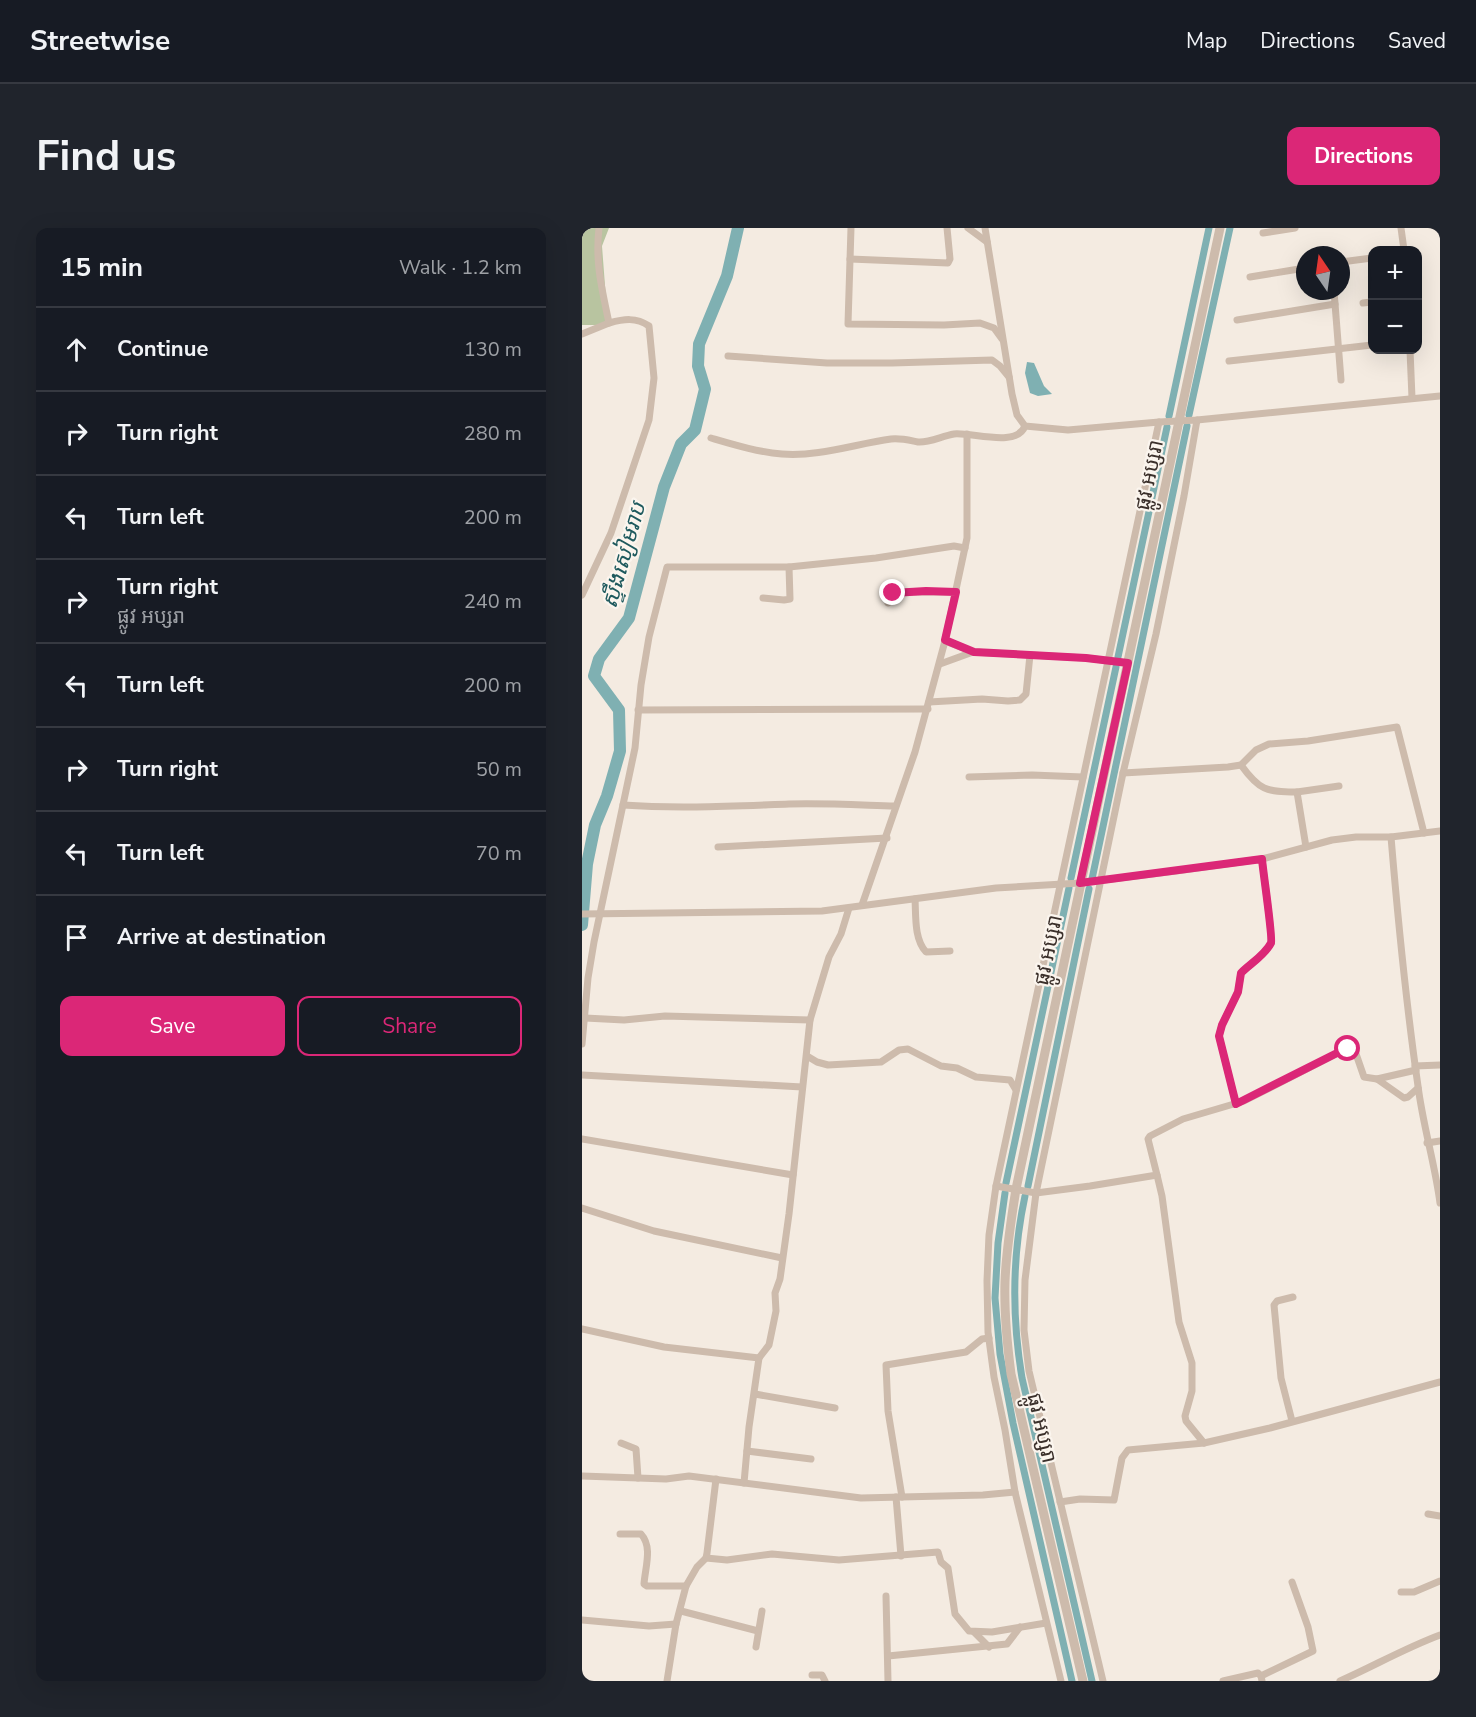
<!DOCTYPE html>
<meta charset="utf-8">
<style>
:root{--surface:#171b24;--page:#20242c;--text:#f1f3f6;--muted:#9ea1a6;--line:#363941;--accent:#db2777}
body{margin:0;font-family:"Nunito Sans","Noto Sans Khmer",sans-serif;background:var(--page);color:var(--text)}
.controls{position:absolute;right:18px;top:18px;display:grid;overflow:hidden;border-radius:12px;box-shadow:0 6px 24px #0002}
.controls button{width:54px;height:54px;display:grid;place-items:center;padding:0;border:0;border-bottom:2px solid var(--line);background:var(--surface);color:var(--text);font:30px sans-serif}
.compass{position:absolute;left:714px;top:18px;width:54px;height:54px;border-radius:50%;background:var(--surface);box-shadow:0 6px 24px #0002;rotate:347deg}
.stop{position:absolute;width:18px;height:18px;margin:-14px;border:4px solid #db2777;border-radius:50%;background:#fff}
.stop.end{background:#db2777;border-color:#fff;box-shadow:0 2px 6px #0008}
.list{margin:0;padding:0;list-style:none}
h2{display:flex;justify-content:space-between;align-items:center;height:78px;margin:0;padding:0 24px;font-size:26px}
h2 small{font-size:20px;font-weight:400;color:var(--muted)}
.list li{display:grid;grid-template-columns:39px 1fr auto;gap:18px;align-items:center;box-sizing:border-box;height:84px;padding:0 24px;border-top:2px solid var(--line)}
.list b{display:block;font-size:22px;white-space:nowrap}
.list p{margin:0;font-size:20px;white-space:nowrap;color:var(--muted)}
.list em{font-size:20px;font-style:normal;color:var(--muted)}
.actions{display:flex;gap:12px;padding:18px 24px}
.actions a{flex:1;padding:14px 0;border:2px solid var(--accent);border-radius:12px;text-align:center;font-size:21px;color:var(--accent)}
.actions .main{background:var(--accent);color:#fff}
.icon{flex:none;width:33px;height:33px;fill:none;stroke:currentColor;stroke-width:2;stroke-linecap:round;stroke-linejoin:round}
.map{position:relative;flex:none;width:858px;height:1453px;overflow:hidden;border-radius:12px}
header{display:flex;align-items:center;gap:36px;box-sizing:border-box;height:84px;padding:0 30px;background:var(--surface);border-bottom:2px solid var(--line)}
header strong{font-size:28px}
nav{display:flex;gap:33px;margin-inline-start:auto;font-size:21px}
.intro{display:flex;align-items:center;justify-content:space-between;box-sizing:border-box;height:144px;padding:0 36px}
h1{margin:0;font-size:42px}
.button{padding:15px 27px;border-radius:12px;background:var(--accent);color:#fff;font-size:21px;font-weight:700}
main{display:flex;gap:36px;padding:0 36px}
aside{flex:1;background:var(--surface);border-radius:12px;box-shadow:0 6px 24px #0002}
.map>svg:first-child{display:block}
</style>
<header>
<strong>Streetwise</strong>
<nav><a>Map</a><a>Directions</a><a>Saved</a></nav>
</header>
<div class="intro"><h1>Find us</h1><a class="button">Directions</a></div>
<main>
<aside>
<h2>15 min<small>Walk · 1.2 km</small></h2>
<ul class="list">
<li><svg class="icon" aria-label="ahead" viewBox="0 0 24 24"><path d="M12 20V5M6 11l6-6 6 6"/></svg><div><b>Continue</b></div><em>130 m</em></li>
<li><svg class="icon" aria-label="right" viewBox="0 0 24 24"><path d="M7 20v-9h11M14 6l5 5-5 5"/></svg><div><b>Turn right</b></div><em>280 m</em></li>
<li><svg class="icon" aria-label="left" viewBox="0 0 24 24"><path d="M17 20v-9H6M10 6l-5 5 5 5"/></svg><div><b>Turn left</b></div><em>200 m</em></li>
<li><svg class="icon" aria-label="right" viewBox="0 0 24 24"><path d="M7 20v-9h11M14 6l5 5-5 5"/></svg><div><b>Turn right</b><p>ផ្លូវ អប្សរា</p></div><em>240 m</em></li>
<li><svg class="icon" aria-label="left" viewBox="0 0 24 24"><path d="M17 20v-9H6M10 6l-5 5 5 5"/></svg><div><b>Turn left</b></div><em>200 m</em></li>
<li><svg class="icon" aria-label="right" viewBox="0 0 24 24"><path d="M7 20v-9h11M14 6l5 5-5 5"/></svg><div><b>Turn right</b></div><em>50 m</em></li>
<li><svg class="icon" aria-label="left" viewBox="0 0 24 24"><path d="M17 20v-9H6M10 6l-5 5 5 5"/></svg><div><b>Turn left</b></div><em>70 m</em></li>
<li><svg class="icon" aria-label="arrive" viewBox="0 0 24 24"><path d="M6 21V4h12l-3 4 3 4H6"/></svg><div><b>Arrive at destination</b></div></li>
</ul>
<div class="actions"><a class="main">Save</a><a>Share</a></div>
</aside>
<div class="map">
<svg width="858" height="1453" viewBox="0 0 858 1453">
<rect width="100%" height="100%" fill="#f4ebe1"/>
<!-- green -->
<path fill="#b8c4a0" d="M0,0H27L20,18L26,97H0Z"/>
<!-- water -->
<path fill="#7fb0b2" d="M445,134L452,135L462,158L470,166L456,168L448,165L443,145Z"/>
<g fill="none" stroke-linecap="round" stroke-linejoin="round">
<!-- canal -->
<g stroke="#7fb0b2" stroke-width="7">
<path d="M607,187L648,0"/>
<path d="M587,188L627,0"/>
<path d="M536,429L585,199"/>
<path d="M489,650L534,439"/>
<path d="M510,651L605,198"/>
<path d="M424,955L487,660"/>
<path d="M446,958L507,661"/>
<path d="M423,965L416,1015L413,1070L418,1126L431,1195L490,1453"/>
<path d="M443,968C430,1028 430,1090 440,1150L510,1453"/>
</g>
<!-- river -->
<path stroke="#7fb0b2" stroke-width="12" d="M0,697L5,636L13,597L25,568L38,523L37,482L12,448L17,431L47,390L82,259L99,216L113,202L123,161L116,138L117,116L145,48L156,0"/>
<!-- minor -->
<g stroke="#cdbbac" stroke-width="7">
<path d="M269,0L266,96L362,97L398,95L412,100L420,111"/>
<path d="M386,0L405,14"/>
<path d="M403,0L430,166L435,187L443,198L486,202L577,194L615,192L858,168"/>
<path d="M819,0L822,22"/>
<path d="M681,5L713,0"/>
<path d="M268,31L366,35L368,31L365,0"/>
<path d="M759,34L790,30"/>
<path d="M668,49L723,40"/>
<path d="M752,63L759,152"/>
<path d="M781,75L790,74"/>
<path d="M655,92L753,76"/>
<path d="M0,106L27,95"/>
<path d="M828,122L830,170"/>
<path d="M146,128L245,135H310L410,132L418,138L427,149"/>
<path d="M647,133L790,117"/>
<path d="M129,210C153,217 176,224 200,226C236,229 273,216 309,211C319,210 326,212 336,214C347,215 360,208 372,206C390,204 435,220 443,198"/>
<path d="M0,367L29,305L67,192L72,150L67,98C54,89 42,91 27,95C20,61 13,35 17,0"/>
<path d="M181,370L202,372L208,371L207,339"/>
<path d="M306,375L309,367L314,364H374"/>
<path d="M363,413L391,424L504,430L545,435"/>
<path d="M358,436L391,424"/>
<path d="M347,474L400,471L426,473L438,472L444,466L448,427"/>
<path d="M56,482L346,481"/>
<path d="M659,537C677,562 684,564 715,564"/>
<path d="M541,545L646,539L659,537L674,522L687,516L726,513L815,499L842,605"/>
<path d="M387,549L450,547L501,549"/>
<path d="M41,577C97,581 152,578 207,576C243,575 278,577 313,578"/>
<path d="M809,609C816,693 824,775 836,858C841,898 853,936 858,975"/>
<path d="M136,619L305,610"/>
<path d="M724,619L715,564L757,558"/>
<path d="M333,671C334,688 332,711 344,724L368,723"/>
<path d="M280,677L333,524L363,413L385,310V206"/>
<path d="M0,686L240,683L414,660L498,655L594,643L680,631L750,612L774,609H809L858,603"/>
<path d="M3,790L42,792L83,788L228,792"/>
<path d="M0,816L6,750L12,714L53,520L59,457L67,409L85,339H207L294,330L372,318L383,320"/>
<path d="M225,828L235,834L246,837L299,834L317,822L326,821L359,838L375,840L394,849L428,852L434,862"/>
<path d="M833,838L858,837"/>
<path d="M0,847L220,859"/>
<path d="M795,851L834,842"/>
<path d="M654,876L637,808L640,797L656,764L659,745C668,736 683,727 689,715C691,709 681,644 680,631"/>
<path d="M0,911L211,947"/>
<path d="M845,915L858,913"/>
<path d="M575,947L580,968L597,1094L610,1135V1163L603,1188L604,1193L622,1215"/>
<path d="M414,958L454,965L508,958L575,947L566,911L568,908L601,891L662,873L762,822L773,823L782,849L795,851L822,870L826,869L836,860"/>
<path d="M0,980L72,1003L200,1030"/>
<path d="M0,1101L82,1119L177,1130"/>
<path d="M173,1166L253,1180"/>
<path d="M710,1193L699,1150L692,1077L695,1073L711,1069"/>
<path d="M39,1215L54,1221L56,1250"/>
<path d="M165,1223L229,1231"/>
<path d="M0,1248L84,1251L107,1248L279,1270L401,1267L433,1264"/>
<path d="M162,1255L167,1199L177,1130L187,1117L194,1083L193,1065L198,1051L207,986L228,792L247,729L259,706L267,680"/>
<path d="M314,1269L319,1328"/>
<path d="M320,1269L306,1183L304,1137L384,1124L400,1111L407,1110"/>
<path d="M478,1274L498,1271L532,1272L540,1230L546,1222L622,1215L688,1200L858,1154"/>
<path d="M846,1286L858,1288"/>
<path d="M38,1306H59C71,1319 63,1340 62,1356L65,1358H104"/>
<path d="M124,1330L145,1332L190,1326L257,1332L356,1324L359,1334L366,1340L373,1386L387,1403L410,1404L464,1395"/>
<path d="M819,1364H832L858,1353"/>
<path d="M304,1368L306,1453"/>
<path d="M99,1383L176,1403"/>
<path d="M0,1392L67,1398L94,1396"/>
<path d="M392,1404L407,1419"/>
<path d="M174,1419L180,1383"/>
<path d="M306,1428L425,1416L438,1399"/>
<path d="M230,1447H240L243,1453"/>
<path d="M679,1448L731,1423L726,1399L710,1354"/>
<path d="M85,1453L94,1396L104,1358L115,1339L124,1330L125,1325L134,1251"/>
<path d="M479,1453L433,1264L423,1202L412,1149L406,1104L405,1053L407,1007L414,958L577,194"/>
<path d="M521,1453L447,1143L442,1102L443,1052L454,965L541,545L574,406L602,268L615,192"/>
<path d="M641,1453L676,1445L679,1448L680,1453"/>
<path d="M758,1453C792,1438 823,1420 858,1407"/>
</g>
<!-- tertiary -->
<path stroke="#cdbbac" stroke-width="9" d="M501,1453L429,1146C425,1115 422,1085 423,1054C424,1023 429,992 434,961L638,0"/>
</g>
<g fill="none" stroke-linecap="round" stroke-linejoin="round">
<!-- route -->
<path stroke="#db2777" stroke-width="8" d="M311,365L344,363L374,364L363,412L392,424L504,430L546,435L498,655L680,631C681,644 691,709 689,715C683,727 668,736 659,745L656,764L640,797L637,808L654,876L759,823L766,821"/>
</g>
<g text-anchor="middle" stroke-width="4.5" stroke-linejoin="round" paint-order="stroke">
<!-- street labels -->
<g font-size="21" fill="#3b302b" stroke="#fbf5ee">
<text transform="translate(567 247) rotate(-78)" y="7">ផ្លូវ អប្សរា</text>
<text transform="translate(466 722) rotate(-78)" y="7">ផ្លូវ អប្សរា</text>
<text transform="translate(460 1200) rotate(77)" y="7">ផ្លូវ អប្សរា</text>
</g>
<!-- water labels -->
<g font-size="22" font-style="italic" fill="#1f5a5e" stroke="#fbf5ee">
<text transform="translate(41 327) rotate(-74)" y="8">ស្ទឹងសៀមរាប</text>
</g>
</g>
</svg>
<div class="controls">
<button>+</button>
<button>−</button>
</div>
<svg class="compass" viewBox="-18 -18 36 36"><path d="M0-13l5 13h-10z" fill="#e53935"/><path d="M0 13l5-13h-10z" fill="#9ea1a6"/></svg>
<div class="stop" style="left:766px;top:821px"></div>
<div class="stop end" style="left:311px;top:365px"></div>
</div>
</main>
